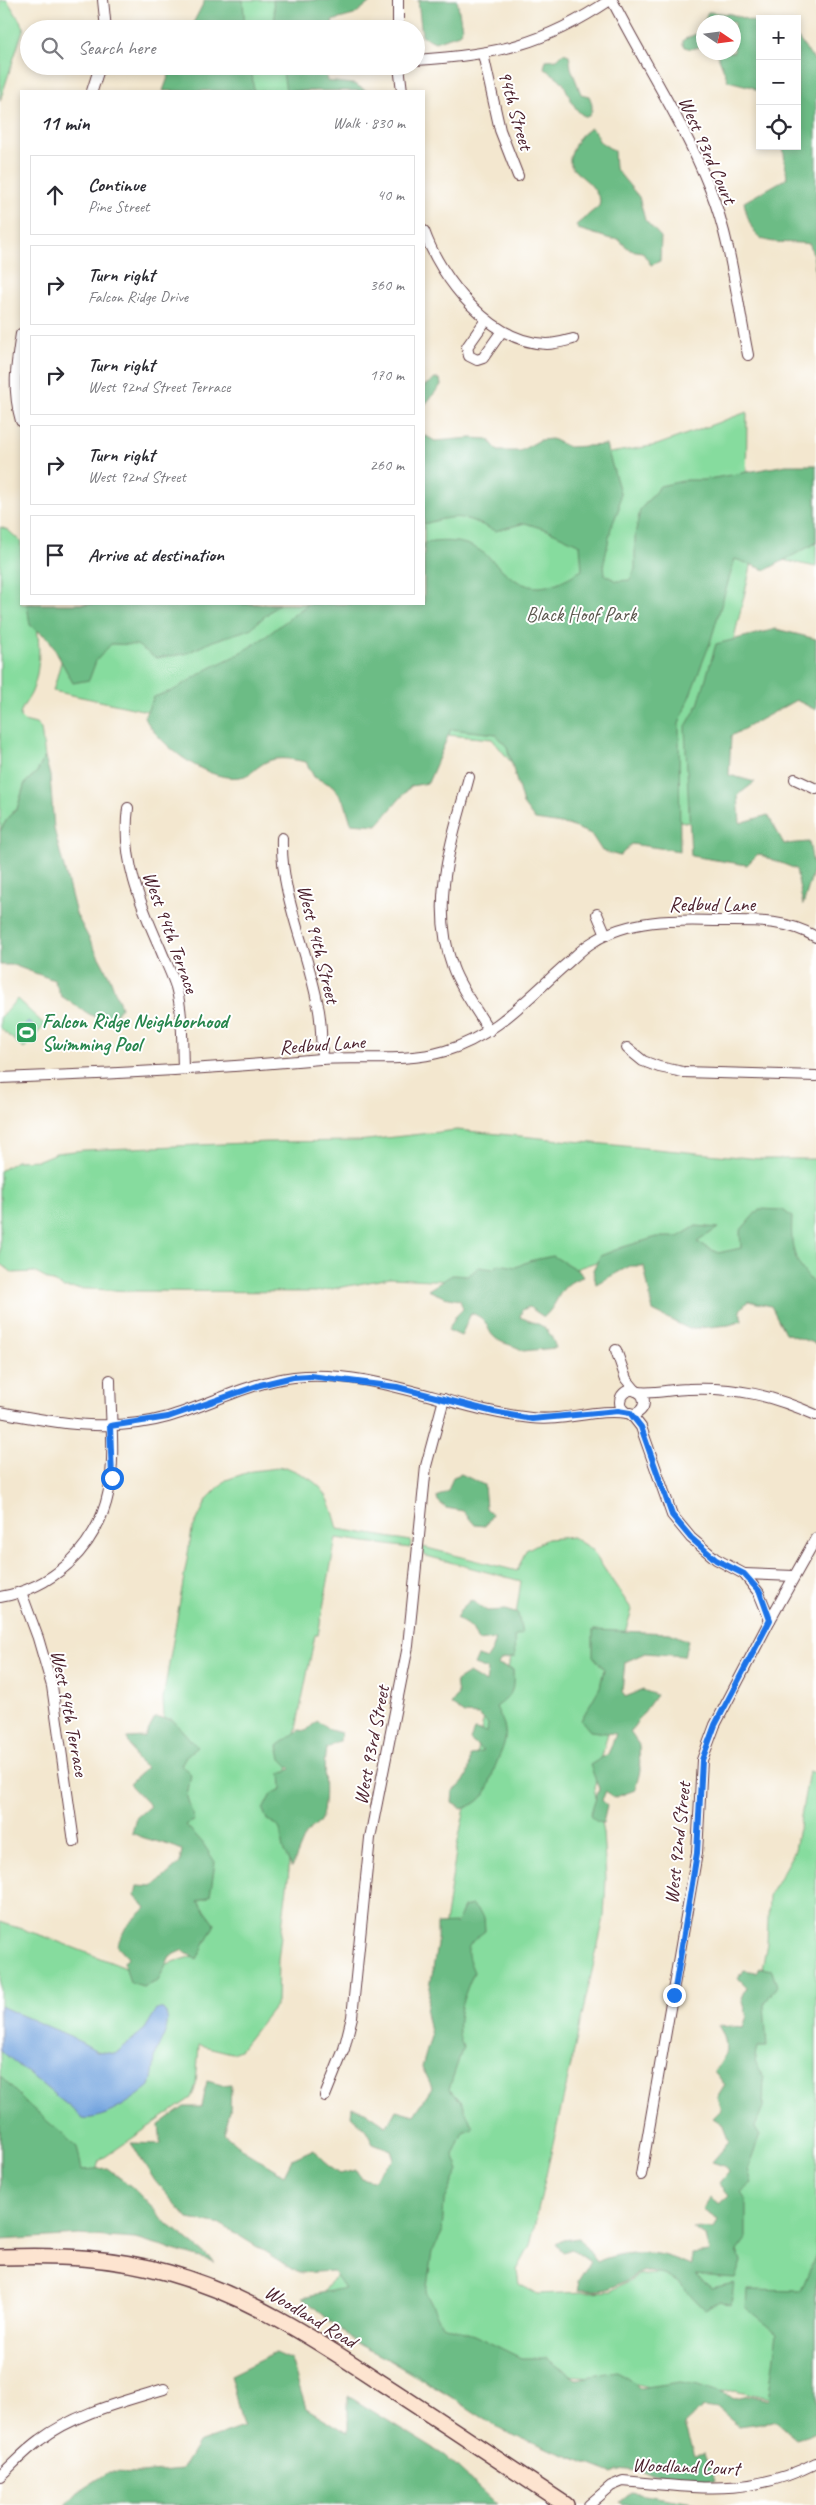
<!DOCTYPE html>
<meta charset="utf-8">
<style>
:root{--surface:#fff;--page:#f2f2f3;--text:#2b2b33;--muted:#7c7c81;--line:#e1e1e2}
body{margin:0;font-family:Caveat,sans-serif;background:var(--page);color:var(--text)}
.controls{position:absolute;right:15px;top:15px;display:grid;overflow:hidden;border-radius:0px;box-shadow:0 2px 8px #0003}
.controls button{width:45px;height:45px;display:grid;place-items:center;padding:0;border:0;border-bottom:1px solid var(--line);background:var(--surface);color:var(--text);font:25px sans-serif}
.compass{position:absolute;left:696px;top:15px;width:45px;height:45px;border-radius:50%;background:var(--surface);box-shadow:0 2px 8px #0003;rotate:103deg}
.stop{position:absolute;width:15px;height:15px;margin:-11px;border:4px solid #1a73e8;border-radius:50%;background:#fff}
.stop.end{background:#1a73e8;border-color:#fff;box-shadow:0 1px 5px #0008}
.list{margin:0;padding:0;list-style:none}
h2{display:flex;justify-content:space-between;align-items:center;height:65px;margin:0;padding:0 20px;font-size:21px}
h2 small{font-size:16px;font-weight:400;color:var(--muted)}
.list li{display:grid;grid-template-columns:32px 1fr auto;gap:15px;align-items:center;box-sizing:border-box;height:80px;margin:0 10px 10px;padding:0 10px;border:1px solid var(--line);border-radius:0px}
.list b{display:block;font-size:19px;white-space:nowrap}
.list p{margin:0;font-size:16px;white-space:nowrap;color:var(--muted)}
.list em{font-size:16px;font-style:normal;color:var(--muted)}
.icon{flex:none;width:28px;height:28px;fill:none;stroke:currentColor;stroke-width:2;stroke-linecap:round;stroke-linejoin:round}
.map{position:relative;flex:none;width:816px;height:2505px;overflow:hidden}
.search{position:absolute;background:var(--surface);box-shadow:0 2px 8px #0003;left:20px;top:20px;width:405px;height:55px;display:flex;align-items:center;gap:12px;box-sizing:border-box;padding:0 18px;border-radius:28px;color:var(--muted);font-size:19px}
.panel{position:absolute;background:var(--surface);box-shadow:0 2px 8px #0003;left:20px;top:90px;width:405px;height:515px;border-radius:0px}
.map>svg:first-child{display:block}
</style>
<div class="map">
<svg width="816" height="2505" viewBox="0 0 816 2505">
<rect width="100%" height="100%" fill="#fff"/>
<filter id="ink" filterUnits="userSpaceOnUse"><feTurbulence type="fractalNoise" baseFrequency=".02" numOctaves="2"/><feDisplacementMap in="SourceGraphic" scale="10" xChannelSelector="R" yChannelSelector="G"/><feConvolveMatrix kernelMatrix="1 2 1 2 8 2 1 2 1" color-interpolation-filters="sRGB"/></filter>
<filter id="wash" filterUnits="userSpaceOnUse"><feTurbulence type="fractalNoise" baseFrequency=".0096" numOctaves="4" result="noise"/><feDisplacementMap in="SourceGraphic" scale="20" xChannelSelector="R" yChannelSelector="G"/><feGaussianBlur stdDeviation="1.12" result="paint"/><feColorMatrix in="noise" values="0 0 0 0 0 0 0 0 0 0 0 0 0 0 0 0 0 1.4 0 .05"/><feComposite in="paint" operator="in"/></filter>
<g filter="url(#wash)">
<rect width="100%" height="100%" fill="#f3e7cf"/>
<!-- green -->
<g fill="#86dc9e" stroke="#687e64">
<path d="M0,0H7L24,27L0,101Z"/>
<path d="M229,0H306L309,29H233Z"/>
<path d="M237,66H313L315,91H241Z"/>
<path d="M747,412L746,514L816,494V567L754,554L690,823L524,789L519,772L492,739L447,735L429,771L53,691L77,604H424V461L533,466L657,445Z"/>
<path d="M0,527L8,530L21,542V604H34C38,633 43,660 33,689C30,699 20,707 20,717L24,721L36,724L41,729L45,757L37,772L25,783L17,809L9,816L0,831Z"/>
<path d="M17,999L45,1025L24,1049L0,1028V1018Z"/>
<path d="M457,1130L760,1159H816V1296L744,1269L644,1246L572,1270L473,1282L390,1278L316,1292L135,1291L64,1288L34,1272L13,1273L0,1263V1171L16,1161L39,1160L56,1153L84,1150L268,1142L358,1141Z"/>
<path d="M286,1467C323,1483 328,1491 338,1529L411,1541L410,1548L336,1538L318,1635H315L287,1774L289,1870L278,1960L277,2003L240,2050L232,2053L199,2045L196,2085L191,2098L99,2161L80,2224L0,2223V1922L46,1937L131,1970L170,1963L196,1955L189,1844L165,1737L163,1699L192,1530L208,1498L226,1480L252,1471Z"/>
<path d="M572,1537L591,1549L632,1610L626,1629L620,1685L594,1788L603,1833L606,1878L604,1918L530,2246L517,2270L519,2284L537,2294L611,2291L638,2275L717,2266L727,2228L754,2011L767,1943L769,1896L795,1850L809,1771L816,1773V2377L781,2401L735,2390L693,2397L610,2378L560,2375L473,2410L390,2361L314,2306L375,2219L439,2080L443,1936L457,1846L485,1712L508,1670L521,1581L423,1555V1547L517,1571L526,1550L547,1539Z"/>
</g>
<!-- forest -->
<g fill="#6cbc85" stroke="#5b6e58">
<path d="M205,0H243L245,29H190Z"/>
<path d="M273,0H373L354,15L332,21L334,29H276Z"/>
<path d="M418,0H457L462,28L459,34L435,42L422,36Z"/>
<path d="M708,12L731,14L760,24V93L752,87L728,81L717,53L734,52V22H704L703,46C695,48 689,51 683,45V40L698,33Z"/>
<path d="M797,37L816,62V286L814,260L810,244C770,239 754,253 744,202L787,178L783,146H797Z"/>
<path d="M563,53L569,55L571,68L581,94L589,96C592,102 594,110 589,116C576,119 568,91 563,83C559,77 550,73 544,68L546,60L557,59Z"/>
<path d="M172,66H251L254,91H163Z"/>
<path d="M282,66H324L327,81L354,84L367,91H286Z"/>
<path d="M591,128L596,132L599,141L614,151L615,168L639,197L645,220L661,237L660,261L651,265L642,252L630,250L618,239H611L578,229L576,225L599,206L600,200C597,194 593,187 589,183C574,169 563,167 575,145C580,136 582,133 591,128Z"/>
<path d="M435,379H440L441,385L424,406V386Z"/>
<path d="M424,435L435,441L471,438L488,439L498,451H520L540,440L552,439L569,447L606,445L620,492L619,508L611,528L604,563L605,575L617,581L630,580L635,569V535L640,510L660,486L687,480H703L786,465H816V543L766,570L735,559L710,643L679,724L680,851L631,844L620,856L602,851L591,834L568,825L535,820L523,804L507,747L496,734L451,729L428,783L411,786L377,825L351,823L345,803L333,786L314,777L306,762C290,759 275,755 261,765C256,768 251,774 245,776C211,786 159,745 144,717L154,697L174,690L208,669L237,655L265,637L308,604H424V543C439,541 455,540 469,545C480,549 489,557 497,565C529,596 546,591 582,570L580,545L550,531L525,523L495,531C462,515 459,514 424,524Z"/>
<path d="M27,604H279L250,629L213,641L185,654L156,658L137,645L111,644L96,661L89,680L73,683L49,639L30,625Z"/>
<path d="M776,629L816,639V710L796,700L731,736L729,775L755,782L738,795L740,823L768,815L784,844L809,842L814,869L803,905L796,869L758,854L747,865L691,856L685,728L698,705L716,644Z"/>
<path d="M45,757L50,776L54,829L76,914L109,976L121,1007L110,1023L89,1014L61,996L54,980L13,965H0V831L9,816L17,809L25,783L37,772Z"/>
<path d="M759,1209L783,1210L792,1217C790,1249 794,1263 816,1286V1344L785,1333L771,1306L748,1301L740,1310L742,1321L729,1325L689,1329L653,1311L644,1266H630L596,1284L593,1270L600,1256L623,1247L657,1237H678L696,1226L718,1228L697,1242L718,1253L741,1248L740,1231Z"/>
<path d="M553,1256L579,1271L583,1277C556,1285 561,1302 544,1317L529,1307L522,1310L520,1317C543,1327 547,1323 556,1348L523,1351C515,1345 506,1345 498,1340C484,1331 492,1320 471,1313L461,1336L448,1330L455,1317L463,1309L460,1300L444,1297L428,1290L452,1275L468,1276L479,1267L493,1269L499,1264L516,1267L529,1261Z"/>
<path d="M461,1474L484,1485L486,1508L492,1515L485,1526L475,1525L463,1511L446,1508L438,1501L437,1497L448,1491L453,1477Z"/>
<path d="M471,1600L487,1611L505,1610L518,1614L522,1634L514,1637L515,1657L501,1660L498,1665L513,1670C514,1691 513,1695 496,1707C499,1713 502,1719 504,1725C508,1740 502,1749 497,1762C487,1785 491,1800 462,1809L452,1803L453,1791C467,1783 470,1770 470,1756L483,1751L470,1740L474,1730L487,1732L488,1724L479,1715L464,1714L451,1705L458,1695L456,1681L469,1673L486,1683L488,1670L474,1665L478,1656L487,1659L491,1653L495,1639L478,1641L472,1628L456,1618L462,1608Z"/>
<path d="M593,1630L670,1633L688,1641L684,1656L645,1653L625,1662L622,1691L625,1697L643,1690L656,1695L630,1732L639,1745L640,1771L635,1790L613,1798L606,1791L602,1800L607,1806L603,1823L597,1822L590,1816L599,1789L590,1765L608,1754L616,1734L590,1731L581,1720L600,1687L604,1669L593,1656Z"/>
<path d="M155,1718L172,1719L197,1747L186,1756L181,1765L191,1774L187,1797L194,1820L186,1825L202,1842L215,1862L210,1896L198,1901L215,1924L197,1959L183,1950L170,1956L158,1981L143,1987L130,1983L124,1962L128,1957L117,1945L126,1927L146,1908L135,1895L137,1886L153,1887L180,1863L182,1850C165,1842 148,1841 132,1833L136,1818L150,1806L129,1784L146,1768L136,1759L127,1738L145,1737Z"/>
<path d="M317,1721L330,1730L341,1733L340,1741L326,1749C322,1770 327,1790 323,1811C321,1826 314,1825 306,1835C303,1839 296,1859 292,1867C290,1862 286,1857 284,1852C278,1835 287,1828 267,1820L263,1810L271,1794L282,1789L281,1773L291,1769L281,1759L278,1746L299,1730L306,1731Z"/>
<path d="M472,1905L484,1917L485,1931C465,1946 464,1949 474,1972C464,1995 452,2023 463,2047L449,2089L462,2102L473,2128L463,2132L453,2155L459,2170L444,2202L442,2233L432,2252L426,2293L442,2325L474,2335L521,2358H546L576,2379L618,2371L640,2388L680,2382L699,2385L735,2398L749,2395L768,2400L777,2333L746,2308L747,2290L801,2291L816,2254V2433L796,2439L775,2421L738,2426L718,2409L703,2407L684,2425L694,2455L705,2453L715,2481L686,2483L657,2474L617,2470L612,2473L503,2431L416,2374L355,2342L302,2297L345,2288L333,2271L299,2273L222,2225L188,2219L155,2181L131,2143L161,2144L159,2125L184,2107H202L207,2081L222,2085L231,2084L230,2111L224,2134L246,2152L284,2175L292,2159L314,2149L326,2164L340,2174L356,2170L361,2178L372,2181L394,2159L391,2150L373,2143L366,2130L351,2116L352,2107L365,2111L387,2126L396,2110L414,2115L432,2088L422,2067L431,2036L426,2012L437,1944V1924L457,1923L464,1907Z"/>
<path d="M760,1968L772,1970L777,1986L764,2004L767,2047H758L755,2063L764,2078L763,2108L755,2127L760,2135L748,2169L752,2183L741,2192L746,2199V2239L737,2251L741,2262L735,2278L695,2275L712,2288L734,2283L731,2305L720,2301L705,2309C695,2301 687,2289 677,2282C640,2260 642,2276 610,2288C601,2291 588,2290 579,2290L578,2281L590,2262L572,2249L563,2252L556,2244L563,2240L579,2238L597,2262C617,2252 648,2250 670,2257C677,2259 684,2263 692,2265V2254L709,2252L705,2236L693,2228L714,2229L718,2220L703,2210L710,2197L719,2204L729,2195L719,2183L728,2172L724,2166L712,2162L729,2142L722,2124L713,2118L721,2110L717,2098L725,2085L714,2071C729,2055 729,2043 718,2025L743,2027L747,2016L742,1998L747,1987L738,1978L743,1970L757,1972Z"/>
<path d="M0,2076L31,2107L77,2147L82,2170L107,2168L132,2187L169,2225L215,2262L135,2239L79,2235L0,2240Z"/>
<path d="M275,2353L291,2360L306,2408L348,2433V2396L445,2456L497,2505H66L78,2492L109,2472L141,2473L182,2469L198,2443L243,2427L230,2375Z"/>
<path d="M631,2493L694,2503L695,2505H623L620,2502Z"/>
</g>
<!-- water -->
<g fill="#75a5df" stroke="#606285">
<path d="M28,1022L36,1028L23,1044L15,1037Z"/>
<path d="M0,2006L70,2036L97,2051L115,2054L145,2029L157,2009H163C176,2023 157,2044 155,2058C154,2068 153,2077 150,2086C136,2098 102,2122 83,2118L0,2050Z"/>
</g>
</g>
<g filter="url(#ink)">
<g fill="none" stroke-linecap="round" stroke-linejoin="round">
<defs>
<g id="minor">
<path d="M103,0L106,29"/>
<path d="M398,0V29"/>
<path d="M612,0C644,63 684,123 710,189C731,241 737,300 748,355"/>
<path d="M483,54L500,130L518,176"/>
<path d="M416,60C496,55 543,45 610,0"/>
<path d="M399,66L402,91"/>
<path d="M92,91L100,66"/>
<path d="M424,231C441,279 491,343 547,344C555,344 565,341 573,339"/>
<path d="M486,320L467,347L469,356L477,360L483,358L502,331"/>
<path d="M21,421C12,389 16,367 21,334"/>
<path d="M469,777C452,841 429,902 453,968C461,990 478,1011 489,1031"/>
<path d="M795,779L816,789"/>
<path d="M128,808C121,859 140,903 160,948C165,961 172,974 176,987C183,1013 182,1041 183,1068"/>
<path d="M282,838C280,896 308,950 318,1006C322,1023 321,1041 322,1059"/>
<path d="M597,914L606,935"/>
<path d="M627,1048L643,1061L659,1067L683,1072L816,1076"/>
<path d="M0,1078C107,1074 214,1069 320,1059C361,1056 405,1063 445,1051C493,1037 526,1000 563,967C573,959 582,948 593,942C630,918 677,920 719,921C753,921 786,919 816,937"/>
<path d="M616,1350L626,1379L636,1391"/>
<circle cx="632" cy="1402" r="12"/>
<path d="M638,1392C656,1394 671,1389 688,1389C737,1387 771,1395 816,1415"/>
<path d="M0,1412C56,1423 112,1433 168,1417C209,1405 250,1382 294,1377C373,1368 453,1410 531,1418C564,1422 595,1408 628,1413"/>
<path d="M630,1413L641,1427L672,1515L691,1538L716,1559L744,1574L759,1593L770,1620"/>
<path d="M744,1574L794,1576"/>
<path d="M21,1592L38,1638L52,1686L74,1842"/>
<path d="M0,1597C25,1593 49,1581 68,1564C125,1510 111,1450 110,1380"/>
<path d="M325,2096L344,2049L352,2017L370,1838L408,1646L426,1466L444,1399"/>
<path d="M641,2175L697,1853L702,1760L715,1725L770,1620L816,1538"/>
<path d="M0,2476C13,2464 26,2450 40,2440C76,2413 122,2402 164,2389"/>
<path d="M589,2505L611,2486L623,2481C696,2487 748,2498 816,2463"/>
</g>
<path id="secondary" d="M0,2257C58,2255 113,2257 169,2273C247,2295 312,2337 380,2382C442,2422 504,2464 566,2505"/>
</defs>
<!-- minor casing -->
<use href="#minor" stroke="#633d44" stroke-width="12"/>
<!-- secondary casing -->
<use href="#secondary" stroke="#633d44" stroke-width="18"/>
<!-- minor -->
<use href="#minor" stroke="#fff" stroke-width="10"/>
<!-- secondary -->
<use href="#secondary" stroke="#fde4d0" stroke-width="15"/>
</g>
</g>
<g fill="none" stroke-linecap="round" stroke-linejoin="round" filter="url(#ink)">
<!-- route -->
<path stroke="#1a73e8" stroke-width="6" d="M112,1478L110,1426L168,1417L260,1385L293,1377L310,1376L397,1387L494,1412L532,1419L618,1411L630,1413L641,1427L672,1515L691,1538L716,1560L744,1574L760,1592L770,1620L715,1725L702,1760L697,1853L674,1995"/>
</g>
<!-- icons -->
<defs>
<symbol id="stadium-square" viewBox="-11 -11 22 22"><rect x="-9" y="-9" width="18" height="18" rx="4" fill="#2e9e5b" stroke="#fff"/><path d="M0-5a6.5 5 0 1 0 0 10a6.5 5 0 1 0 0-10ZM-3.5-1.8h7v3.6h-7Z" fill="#fff"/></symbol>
</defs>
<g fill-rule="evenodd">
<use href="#stadium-square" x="14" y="1020" width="25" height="25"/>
</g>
<g text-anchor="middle" stroke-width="4" stroke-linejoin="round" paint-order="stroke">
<!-- street labels -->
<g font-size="20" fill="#4a1f2b" stroke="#fff">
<text transform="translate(516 110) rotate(74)" y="7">94th Street</text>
<text transform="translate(708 150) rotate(66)" y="7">West 93rd Court</text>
<text x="712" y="911">Redbud Lane</text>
<text transform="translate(171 932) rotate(70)" y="7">West 94th Terrace</text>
<text transform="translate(319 944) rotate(76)" y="7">West 94th Street</text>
<text transform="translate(322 1044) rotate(-4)" y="7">Redbud Lane</text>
<text transform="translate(70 1713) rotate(79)" y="7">West 94th Terrace</text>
<text transform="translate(371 1745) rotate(-79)" y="7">West 93rd Street</text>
<text transform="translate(677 1843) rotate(-84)" y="7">West 92nd Street</text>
<text transform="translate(311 2316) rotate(31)" y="7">Woodland Road</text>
<text transform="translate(686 2466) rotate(2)" y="7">Woodland Court</text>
</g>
<!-- park labels -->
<g font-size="20" fill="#5c584e" stroke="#fff">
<text x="581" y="621">Black Hoof Park</text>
</g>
<!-- leisure labels -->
<g font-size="20" font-weight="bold" fill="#27864d" stroke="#fff" text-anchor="start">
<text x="42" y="1028">Falcon Ridge Neighborhood<tspan x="42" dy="23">Swimming Pool</tspan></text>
</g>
</g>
</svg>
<div class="controls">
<button>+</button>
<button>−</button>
<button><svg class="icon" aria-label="locate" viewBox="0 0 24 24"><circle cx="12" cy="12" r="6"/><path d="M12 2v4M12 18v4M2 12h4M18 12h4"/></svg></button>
</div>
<svg class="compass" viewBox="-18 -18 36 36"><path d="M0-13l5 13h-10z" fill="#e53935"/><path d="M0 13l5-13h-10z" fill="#7c7c81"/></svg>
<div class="stop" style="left:112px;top:1478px"></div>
<div class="stop end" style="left:674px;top:1995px"></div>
<div class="search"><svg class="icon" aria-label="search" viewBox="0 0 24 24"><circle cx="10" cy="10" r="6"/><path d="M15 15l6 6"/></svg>Search here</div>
<section class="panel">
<h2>11 min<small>Walk · 830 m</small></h2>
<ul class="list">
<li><svg class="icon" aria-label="ahead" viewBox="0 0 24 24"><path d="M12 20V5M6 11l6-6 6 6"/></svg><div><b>Continue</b><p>Pine Street</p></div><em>40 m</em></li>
<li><svg class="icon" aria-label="right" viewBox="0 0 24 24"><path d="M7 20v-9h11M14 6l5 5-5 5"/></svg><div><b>Turn right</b><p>Falcon Ridge Drive</p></div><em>360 m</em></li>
<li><svg class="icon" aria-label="right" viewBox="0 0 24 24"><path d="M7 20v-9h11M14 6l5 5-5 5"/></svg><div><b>Turn right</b><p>West 92nd Street Terrace</p></div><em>170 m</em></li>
<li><svg class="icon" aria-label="right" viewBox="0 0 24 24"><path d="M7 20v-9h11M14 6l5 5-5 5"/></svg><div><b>Turn right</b><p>West 92nd Street</p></div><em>260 m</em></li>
<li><svg class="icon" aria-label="arrive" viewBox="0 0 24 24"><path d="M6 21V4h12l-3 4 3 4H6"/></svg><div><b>Arrive at destination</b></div></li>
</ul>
</section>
</div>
